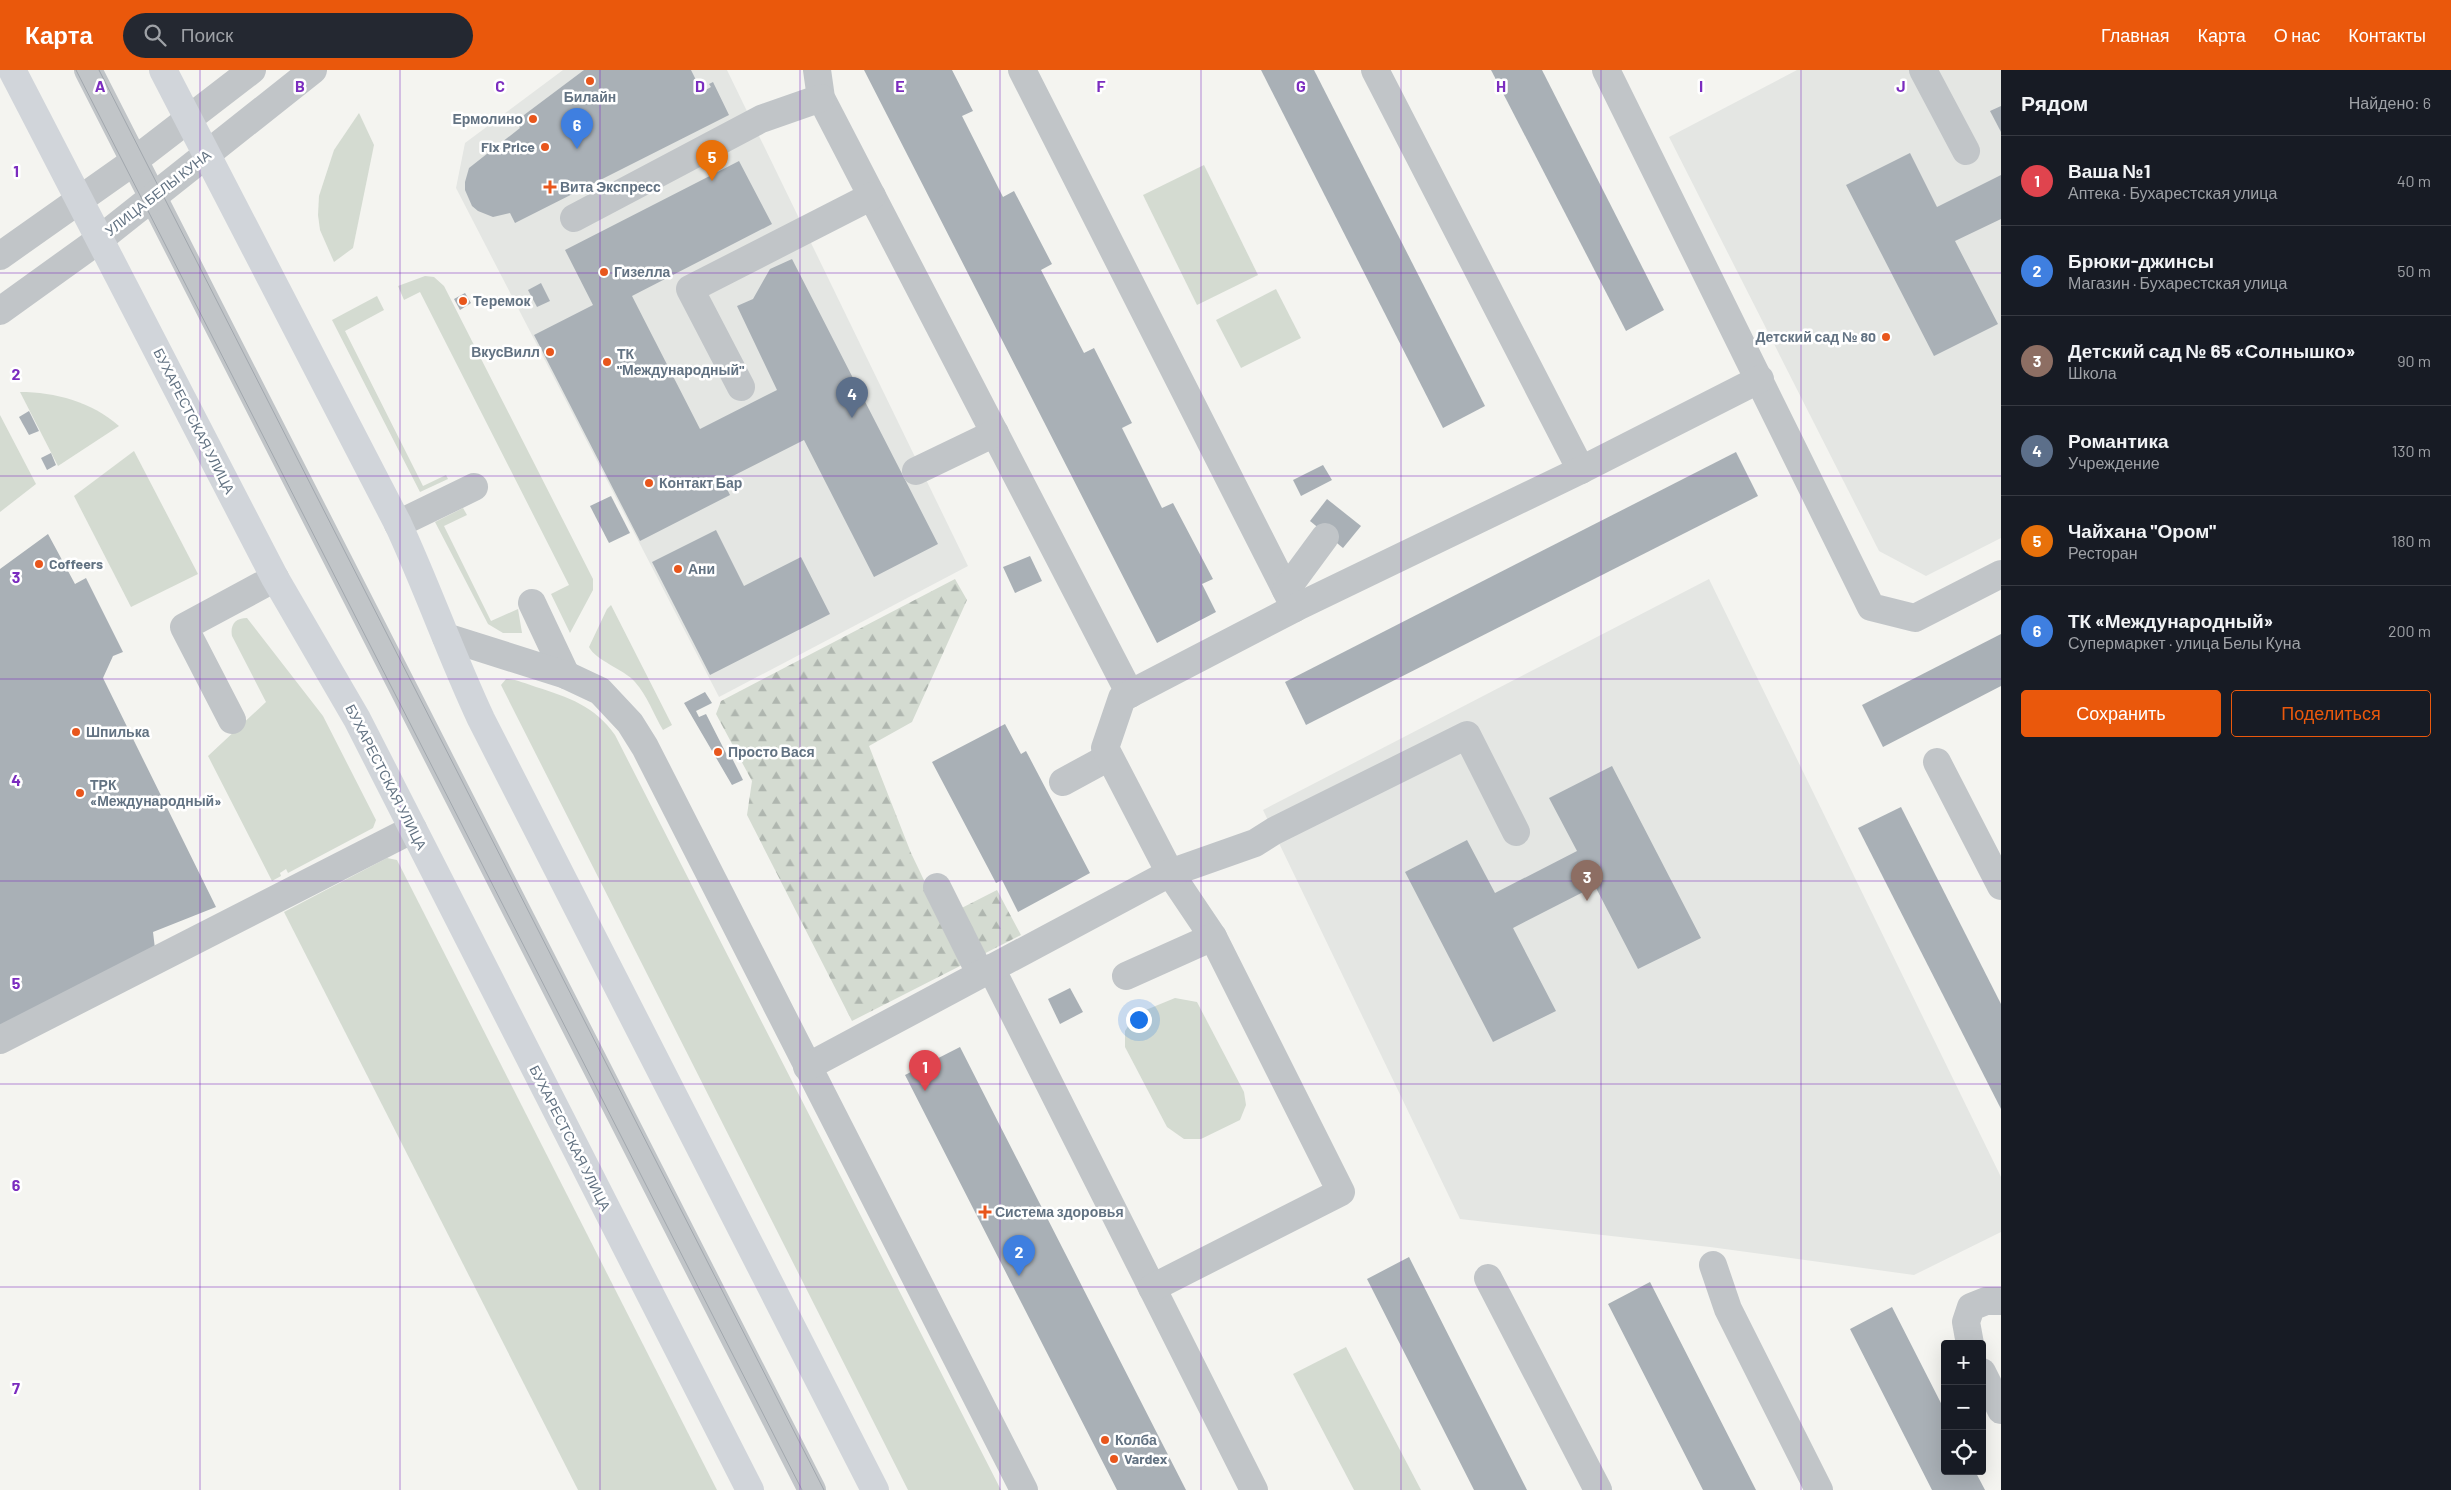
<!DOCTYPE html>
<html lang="ru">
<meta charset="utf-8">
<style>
:root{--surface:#171b24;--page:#242831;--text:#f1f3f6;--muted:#9ea1a6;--line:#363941;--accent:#ea580c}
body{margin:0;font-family:Barlow,sans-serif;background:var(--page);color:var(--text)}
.controls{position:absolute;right:15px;bottom:15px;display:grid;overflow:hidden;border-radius:5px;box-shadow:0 5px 20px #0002}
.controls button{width:45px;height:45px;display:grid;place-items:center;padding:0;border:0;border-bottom:1px solid var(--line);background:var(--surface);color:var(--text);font:25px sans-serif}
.you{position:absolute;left:1138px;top:949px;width:18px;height:18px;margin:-12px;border:4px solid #fff;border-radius:50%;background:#1a73e8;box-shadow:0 0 0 8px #1a73e833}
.badge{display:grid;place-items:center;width:32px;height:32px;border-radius:50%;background:var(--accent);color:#fff;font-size:16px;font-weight:700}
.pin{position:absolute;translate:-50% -41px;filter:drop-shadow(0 1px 2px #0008)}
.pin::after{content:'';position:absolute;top:26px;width:18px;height:15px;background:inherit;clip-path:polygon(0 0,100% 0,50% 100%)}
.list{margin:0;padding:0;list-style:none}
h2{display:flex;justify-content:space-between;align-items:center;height:65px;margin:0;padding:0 20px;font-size:21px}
h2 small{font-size:16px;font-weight:400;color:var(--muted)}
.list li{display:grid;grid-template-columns:32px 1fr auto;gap:15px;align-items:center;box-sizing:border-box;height:90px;padding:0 20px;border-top:1px solid var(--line)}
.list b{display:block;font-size:19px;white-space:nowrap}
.list p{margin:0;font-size:16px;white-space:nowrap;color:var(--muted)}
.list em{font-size:16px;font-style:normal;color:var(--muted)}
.actions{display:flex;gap:10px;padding:15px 20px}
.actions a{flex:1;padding:11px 0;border:1px solid var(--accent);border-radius:5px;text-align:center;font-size:18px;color:var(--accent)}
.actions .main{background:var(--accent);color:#fff}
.icon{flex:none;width:28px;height:28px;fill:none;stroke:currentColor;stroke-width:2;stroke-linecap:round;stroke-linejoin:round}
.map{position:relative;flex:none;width:2001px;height:1420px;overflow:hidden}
header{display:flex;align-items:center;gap:30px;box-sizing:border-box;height:70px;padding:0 25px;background:var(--accent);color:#fff}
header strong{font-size:24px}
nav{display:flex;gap:28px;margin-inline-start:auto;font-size:18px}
.search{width:350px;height:45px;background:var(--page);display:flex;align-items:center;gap:12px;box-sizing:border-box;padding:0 18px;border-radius:28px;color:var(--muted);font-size:19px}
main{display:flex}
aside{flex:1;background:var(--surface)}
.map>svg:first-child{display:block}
</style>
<header>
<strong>Карта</strong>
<div class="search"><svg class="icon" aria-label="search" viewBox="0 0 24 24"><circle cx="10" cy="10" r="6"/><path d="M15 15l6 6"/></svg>Поиск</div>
<nav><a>Главная</a><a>Карта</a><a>О нас</a><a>Контакты</a></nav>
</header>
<main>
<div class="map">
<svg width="2001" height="1420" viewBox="0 0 2001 1420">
<defs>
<pattern id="forest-firs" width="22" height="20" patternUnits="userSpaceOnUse" patternTransform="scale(1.25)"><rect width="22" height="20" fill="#d4dbd1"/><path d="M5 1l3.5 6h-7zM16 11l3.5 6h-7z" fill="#afb6af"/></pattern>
</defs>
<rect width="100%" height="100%" fill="#f4f4f0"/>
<!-- built -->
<g fill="#e4e6e3">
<path d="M563,0H727L968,496L719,627L456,118L465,73Z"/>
<path d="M1797,0H2001V468L1926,506L1879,481L1669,67Z"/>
<path d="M1709,509L2001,1107V1162L1914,1205L1710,1177L1460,1149L1263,740Z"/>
</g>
<!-- green -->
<g fill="#d4dbd1">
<path d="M359,43L374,75L353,178L334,192L320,160L318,145L319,126L334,80Z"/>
<path d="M1204,95L1258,205L1197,235L1143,125Z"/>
<path d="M425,206L434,207L444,216L593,509V520L570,563L551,524L569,515L420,222L404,230L398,216Z"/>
<path d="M1276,219L1301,268L1241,298L1216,250Z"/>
<path d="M377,226L384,240L345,261L423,416L446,405L448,409L420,422L332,250Z"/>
<path d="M20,322C55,322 92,332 119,356L58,396Z"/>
<path d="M0,345L36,414L0,442Z"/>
<path d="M134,381L198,504L131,537L74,426Z"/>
<path d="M463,438L467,445L444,456L491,551L518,539L522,563H503L488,554L435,452Z"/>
<path d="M611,535L672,655L663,660C654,645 647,625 635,612C624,599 596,591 589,577L607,539Z"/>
<path d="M247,548L323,646L376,750L373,758L288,803L286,799L280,803L281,806L272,811L208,686L266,632L232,566C230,555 235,548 247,548Z"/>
<path d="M506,609C516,609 526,614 536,617C568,627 595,636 615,665L1001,1420H908L503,619L501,615Z"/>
<path d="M387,788L397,790L717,1420H578L284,842Z"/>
<path d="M1175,928L1197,932L1244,1022L1246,1035L1240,1050L1201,1069H1184L1167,1057L1125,977V961L1136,944Z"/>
<path d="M1346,1277L1421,1420H1354L1293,1304Z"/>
</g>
<!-- forest -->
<path fill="url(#forest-firs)" d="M955,509L967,530L912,652L869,676L911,783L942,848L997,820L1021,865L852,951L747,745L752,711L716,644L721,631Z"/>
<!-- building -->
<g fill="#a9b0b6">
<path d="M584,0H691L702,22L711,17L709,14L713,12L729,45L515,153L510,143L493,147L478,141L472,136L465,120V112L469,98L520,58L516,51Z"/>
<path d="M864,0H952L973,41L962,46L1003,127L1014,121L1052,194L1041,200L1084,283L1094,278L1132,353L1122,358L1162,438L1173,433L1213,509L1202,514L1216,542L1157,573Z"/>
<path d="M1261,0H1314L1485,336L1443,358Z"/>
<path d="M1491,0H1542L1664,240L1626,261Z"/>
<path d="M2001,36V62L1990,41Z"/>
<path d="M1910,83L1937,137L2001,105V149L1955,171L1998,254L1934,286L1846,115Z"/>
<path d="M739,91L772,154L632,226L700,359L777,320L737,236L753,229L770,199L792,189L938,474L874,507L804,370L723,411L730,425L640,471L534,265L593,235L565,180Z"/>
<path d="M541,213L550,231L537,237L528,220Z"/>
<path d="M465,223L471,233L460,240L454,229Z"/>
<path d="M29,341L39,361L29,365L19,347Z"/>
<path d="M1736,382L1758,426L1306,655L1285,612Z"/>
<path d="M51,383L56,395L47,400L41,388Z"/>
<path d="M1323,395L1332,410L1301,426L1293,410Z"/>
<path d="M611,426L630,463L609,473L590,436Z"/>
<path d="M1327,429L1361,456L1343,478L1310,451Z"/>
<path d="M716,460L744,516L801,487L830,544L710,605L652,492Z"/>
<path d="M48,464L75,514L86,508L123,582L113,586L103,608L216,837L153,862L156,887L0,967V499Z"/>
<path d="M1030,486L1042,511L1015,523L1003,497Z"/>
<path d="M2001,564V616L1883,677L1862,635Z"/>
<path d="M705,622L712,633L696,641L699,647L706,644L729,689L732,688L743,710L732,715L684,633Z"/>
<path d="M1005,654L1021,684L1026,681L1090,803L1018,842L1002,810L996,813L932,692Z"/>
<path d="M1612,696L1701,868L1638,899L1595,816L1513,858L1556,941L1493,972L1405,802L1467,770L1495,823L1577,781L1549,728Z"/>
<path d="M1901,737L2001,934V1039L1858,758Z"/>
<path d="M1070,918L1083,942L1060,954L1048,929Z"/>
<path d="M960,977L992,1040L1186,1420H1117L905,1005Z"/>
<path d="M1409,1187L1462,1292L1527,1420H1474L1367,1209Z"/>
<path d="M1650,1212L1734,1377L1756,1420H1703L1608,1234Z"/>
<path d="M1892,1237L1945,1341V1401H1975L1985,1420H1932L1850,1259Z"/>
</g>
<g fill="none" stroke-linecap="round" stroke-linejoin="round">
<!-- minor -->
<g stroke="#c1c5c8" stroke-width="28">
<path d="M88,0L812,1420"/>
<path d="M817,0L821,28L1130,624"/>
<path d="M1022,0L1295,538"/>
<path d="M1375,0L1581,400"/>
<path d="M1606,0L1871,537L1915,548L2001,504"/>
<path d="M1923,0L1966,81"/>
<path d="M574,148L761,49L821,28"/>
<path d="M0,186L126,97L252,0"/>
<path d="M0,241L100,169L313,0"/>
<path d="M741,317L690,219L872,126"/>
<path d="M916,401L995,363"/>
<path d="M398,454L474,417"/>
<path d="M1286,520L1325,467"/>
<path d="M532,533L566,605"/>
<path d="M446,567L566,605L600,621L630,653L645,677L1024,1420"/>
<path d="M232,650L184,557L275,508"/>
<path d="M1937,692L2001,816"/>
<path d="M1063,712L1109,687"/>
<path d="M937,817L980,903"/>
<path d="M1213,867L1170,803L1105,678L1122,628L1295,538L1581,400L1760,309"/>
<path d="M991,898L1254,1420"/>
<path d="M1126,906L1213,867L1341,1122L1152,1218"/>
<path d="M0,970L413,759"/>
<path d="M807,997L1170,803L1255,773L1274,761L1467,665L1516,762"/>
<path d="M1713,1195L1728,1239L1819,1420"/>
<path d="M1488,1208L1598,1420"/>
<path d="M1970,1274L1966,1252L1971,1237L1986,1231H2001"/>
<path d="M1982,1302L2001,1340"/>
</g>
<!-- major -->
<g stroke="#d1d5da" stroke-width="28">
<path d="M12,0L275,508L357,649L750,1420"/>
<path d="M163,0L398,454C428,519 451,585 481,649L875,1420"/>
</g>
<!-- tram -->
<g stroke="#a1a7ad" stroke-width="1">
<path d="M76,0L802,1420"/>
<path d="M99,0L824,1420"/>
</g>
</g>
<!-- grid -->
<path fill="none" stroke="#7b2cbf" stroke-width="1" stroke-opacity="0.55" d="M200,0V1420M400,0V1420M600,0V1420M800,0V1420M1000,0V1420M1201,0V1420M1401,0V1420M1601,0V1420M1801,0V1420M0,203H2001M0,406H2001M0,609H2001M0,811H2001M0,1014H2001M0,1217H2001"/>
<!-- markers -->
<g fill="#e8561c" stroke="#fff" stroke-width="2">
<circle cx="590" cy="11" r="5"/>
<circle cx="533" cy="49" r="5"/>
<circle cx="545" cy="77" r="5"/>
<path d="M547.5 109.5h5v5h5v5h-5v5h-5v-5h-5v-5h5z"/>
<circle cx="604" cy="202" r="5"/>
<circle cx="463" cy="231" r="5"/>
<circle cx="1886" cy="267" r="5"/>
<circle cx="550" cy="282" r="5"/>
<circle cx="607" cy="292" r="5"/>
<circle cx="649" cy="413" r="5"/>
<circle cx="39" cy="494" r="5"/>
<circle cx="678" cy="499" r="5"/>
<circle cx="76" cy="662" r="5"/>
<circle cx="718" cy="682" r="5"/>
<circle cx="80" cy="723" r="5"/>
<path d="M982.5 1134.5h5v5h5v5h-5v5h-5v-5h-5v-5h5z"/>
<circle cx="1105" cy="1370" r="5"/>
<circle cx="1114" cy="1389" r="5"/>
</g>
<g text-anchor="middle" stroke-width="5" stroke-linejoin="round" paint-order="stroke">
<!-- poi labels -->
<g font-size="14" font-weight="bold" fill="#627282" stroke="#fff" text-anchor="start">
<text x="590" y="32" text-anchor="middle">Билайн</text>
<text x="523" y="54" text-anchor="end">Ермолино</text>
<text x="535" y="82" text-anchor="end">Fix Price</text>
<text x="560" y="122">Вита Экспресс</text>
<text x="614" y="207">Гизелла</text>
<text x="473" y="236">Теремок</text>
<text x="1876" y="272" text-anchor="end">Детский сад № 80</text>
<text x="540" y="287" text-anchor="end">ВкусВилл</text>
<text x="617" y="289">ТК<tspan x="617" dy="16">"Международный"</tspan></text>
<text x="659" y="418">Контакт Бар</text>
<text x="49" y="499">Coffeers</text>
<text x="688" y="504">Ани</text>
<text x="86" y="667">Шпилька</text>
<text x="728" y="687">Просто Вася</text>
<text x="90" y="720">ТРК<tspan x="90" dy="16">«Международный»</tspan></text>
<text x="995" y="1147">Система здоровья</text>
<text x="1115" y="1375">Колба</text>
<text x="1124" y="1394">Vardex</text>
</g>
<!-- street labels -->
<g font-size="14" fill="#627282" stroke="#fff">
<text transform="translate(158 123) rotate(-38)" y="5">УЛИЦА БЕЛЫ КУНА</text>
<text transform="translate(194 351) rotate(63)" y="5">БУХАРЕСТСКАЯ УЛИЦА</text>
<text transform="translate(386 707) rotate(63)" y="5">БУХАРЕСТСКАЯ УЛИЦА</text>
<text transform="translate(570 1068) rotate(63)" y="5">БУХАРЕСТСКАЯ УЛИЦА</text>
</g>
</g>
<g font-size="16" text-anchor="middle" font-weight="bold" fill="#7b2cbf" stroke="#fff" stroke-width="5" stroke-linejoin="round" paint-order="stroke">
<text x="100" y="22">A</text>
<text x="300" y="22">B</text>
<text x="500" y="22">C</text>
<text x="700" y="22">D</text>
<text x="900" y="22">E</text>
<text x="1101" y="22">F</text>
<text x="1301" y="22">G</text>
<text x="1501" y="22">H</text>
<text x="1701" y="22">I</text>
<text x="1901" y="22">J</text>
<text x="16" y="107">1</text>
<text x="16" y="310">2</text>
<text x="16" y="513">3</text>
<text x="16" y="716">4</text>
<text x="16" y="919">5</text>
<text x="16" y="1121">6</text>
<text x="16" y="1324">7</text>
</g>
</svg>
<div class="controls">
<button>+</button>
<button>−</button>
<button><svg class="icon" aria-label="locate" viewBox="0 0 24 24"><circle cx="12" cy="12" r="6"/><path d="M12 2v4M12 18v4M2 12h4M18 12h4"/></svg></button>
</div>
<div class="you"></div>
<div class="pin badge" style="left:925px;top:1021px;background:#e0444e">1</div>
<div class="pin badge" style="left:1019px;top:1206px;background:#3f7fe0">2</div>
<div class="pin badge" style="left:1587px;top:831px;background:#8d6e63">3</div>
<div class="pin badge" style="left:852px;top:348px;background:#5c6f8a">4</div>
<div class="pin badge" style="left:712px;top:111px;background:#e8710a">5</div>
<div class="pin badge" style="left:577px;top:79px;background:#3f7fe0">6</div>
</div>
<aside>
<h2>Рядом<small>Найдено: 6</small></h2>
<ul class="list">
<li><span class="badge" style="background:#e0444e">1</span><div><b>Ваша №1</b><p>Аптека · Бухарестская улица</p></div><em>40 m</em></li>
<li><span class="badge" style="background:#3f7fe0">2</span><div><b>Брюки-джинсы</b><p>Магазин · Бухарестская улица</p></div><em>50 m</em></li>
<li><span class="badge" style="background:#8d6e63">3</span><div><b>Детский сад № 65 «Солнышко»</b><p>Школа</p></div><em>90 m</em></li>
<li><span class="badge" style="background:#5c6f8a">4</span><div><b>Романтика</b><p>Учреждение</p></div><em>130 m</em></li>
<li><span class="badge" style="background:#e8710a">5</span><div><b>Чайхана &quot;Ором&quot;</b><p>Ресторан</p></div><em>180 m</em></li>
<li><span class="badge" style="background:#3f7fe0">6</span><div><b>ТК «Международный»</b><p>Супермаркет · улица Белы Куна</p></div><em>200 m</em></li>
</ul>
<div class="actions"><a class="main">Сохранить</a><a>Поделиться</a></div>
</aside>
</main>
